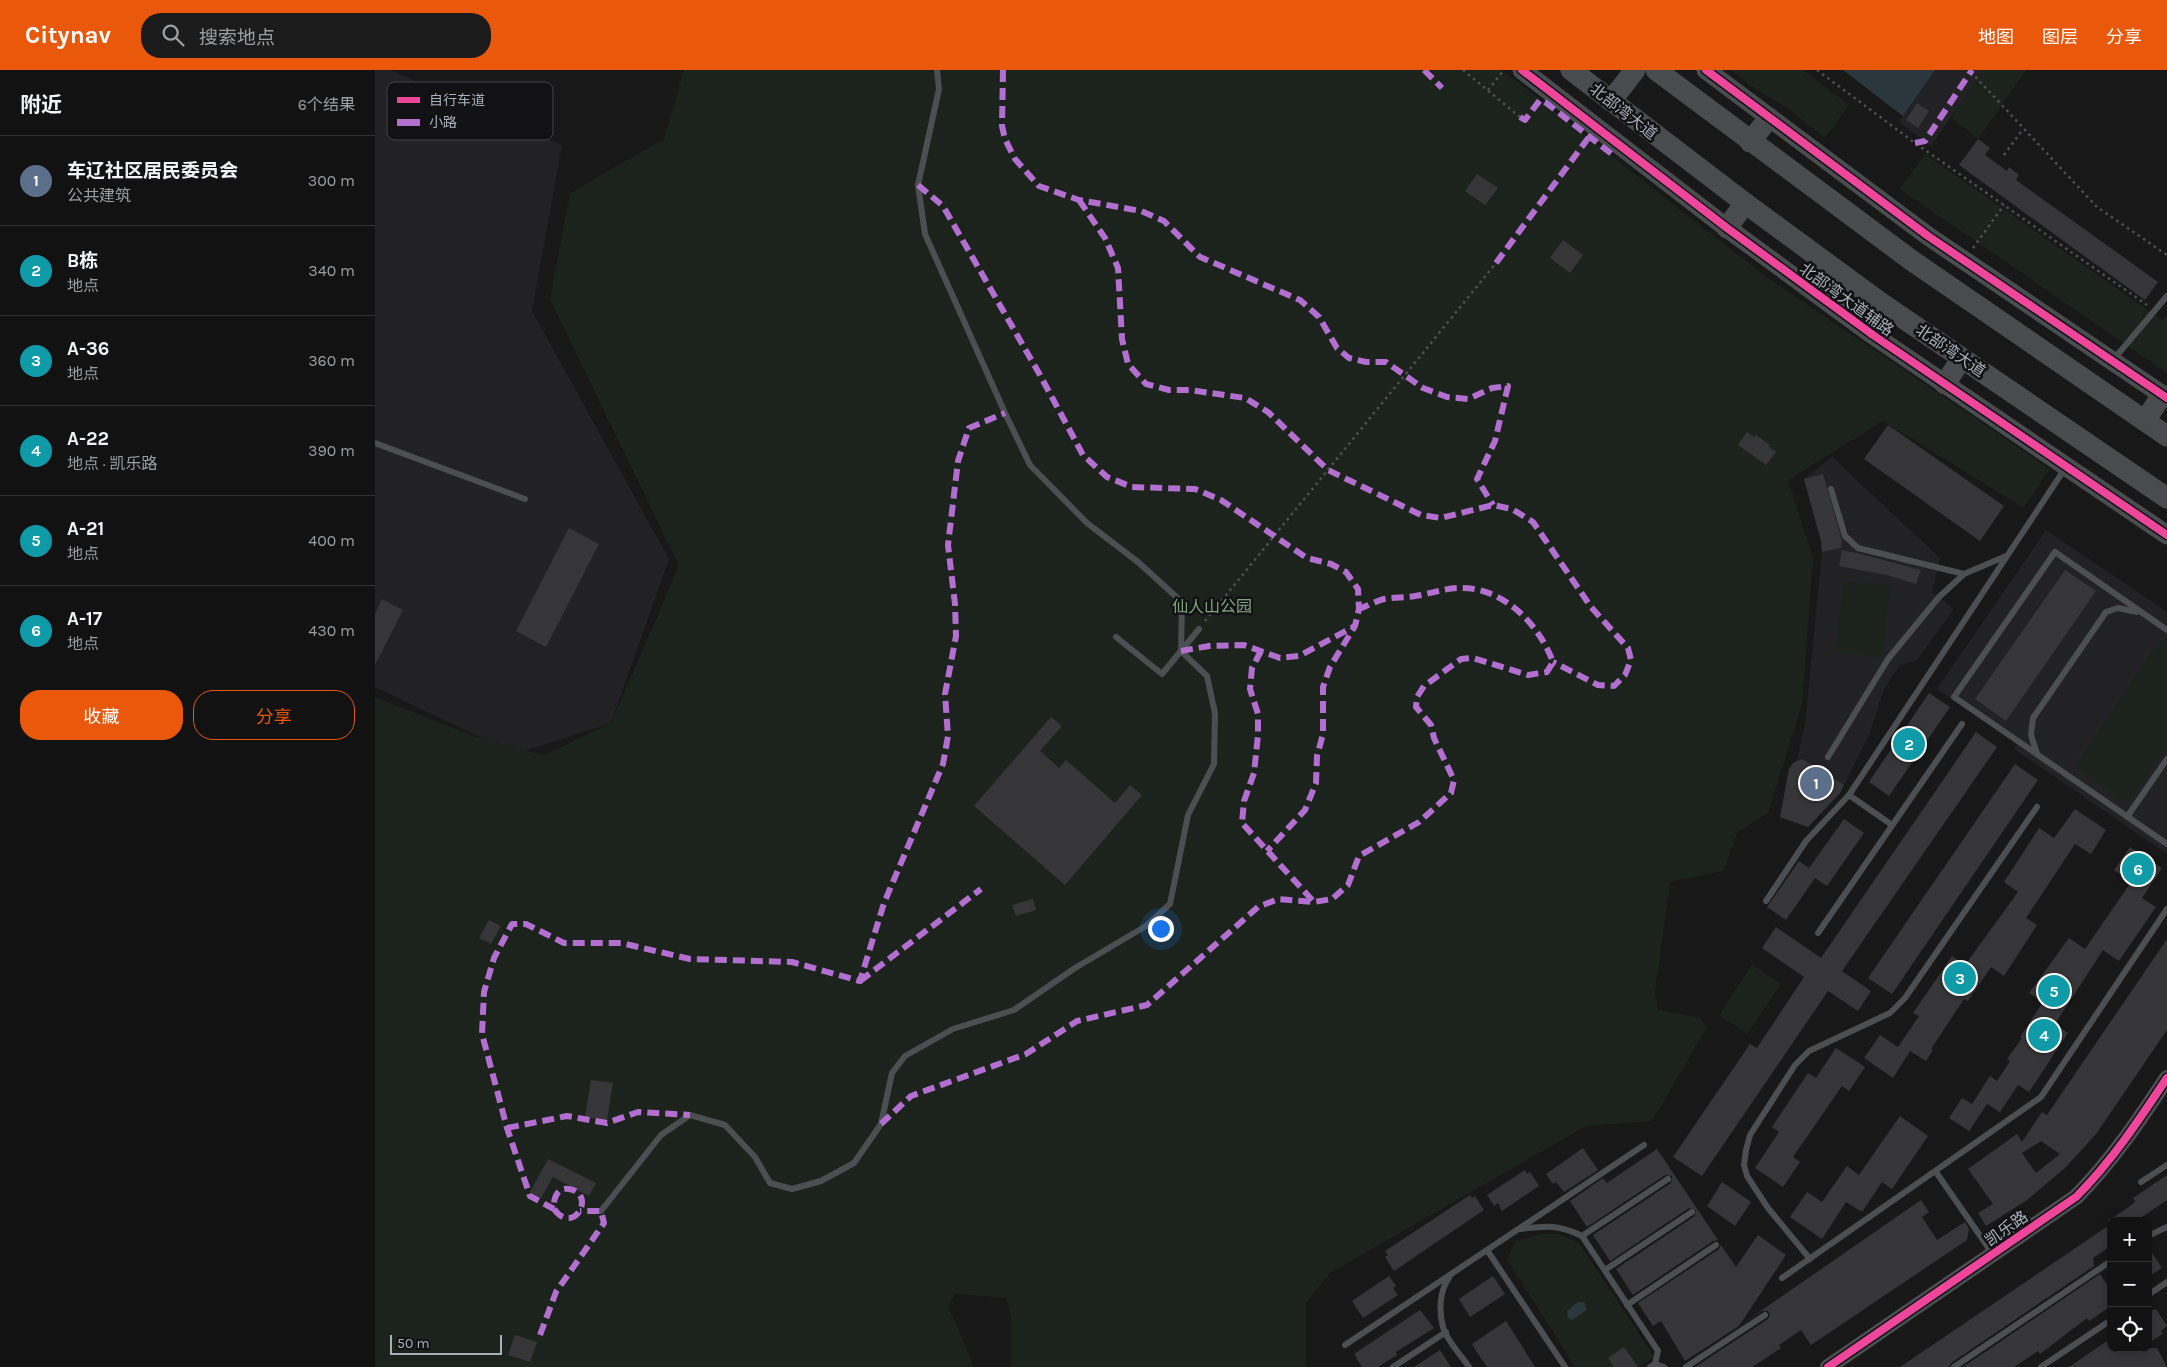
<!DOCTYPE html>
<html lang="zh">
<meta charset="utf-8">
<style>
:root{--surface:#121213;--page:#1b1b1c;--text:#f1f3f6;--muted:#9c9ea0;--line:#313233;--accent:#ea580c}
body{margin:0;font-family:Karla,"Noto Sans SC",sans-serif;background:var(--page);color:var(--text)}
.controls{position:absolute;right:15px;bottom:15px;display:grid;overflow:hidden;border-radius:10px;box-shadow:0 2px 12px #0003}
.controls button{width:45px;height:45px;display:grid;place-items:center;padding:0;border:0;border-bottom:1px solid var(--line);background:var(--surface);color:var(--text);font:25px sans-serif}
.scale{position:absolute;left:15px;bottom:12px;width:112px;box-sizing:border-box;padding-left:5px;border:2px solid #a8b1bb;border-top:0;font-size:14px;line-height:18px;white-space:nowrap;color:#a8b1bb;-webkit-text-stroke:4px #121215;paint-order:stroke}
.you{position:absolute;left:785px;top:858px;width:18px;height:18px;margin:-12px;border:4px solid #fff;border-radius:50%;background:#1a73e8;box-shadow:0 0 0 8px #1a73e833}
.badge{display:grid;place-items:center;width:32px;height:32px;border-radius:50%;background:var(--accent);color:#fff;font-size:16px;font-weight:700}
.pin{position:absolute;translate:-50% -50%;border:2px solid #fff;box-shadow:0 1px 5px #0006}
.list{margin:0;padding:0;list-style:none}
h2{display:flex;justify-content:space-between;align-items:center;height:65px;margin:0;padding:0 20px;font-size:21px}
h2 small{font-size:16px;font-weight:400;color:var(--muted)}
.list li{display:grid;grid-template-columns:32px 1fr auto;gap:15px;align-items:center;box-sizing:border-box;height:90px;padding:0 20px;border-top:1px solid var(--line)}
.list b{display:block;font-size:19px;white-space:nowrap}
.list p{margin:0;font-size:16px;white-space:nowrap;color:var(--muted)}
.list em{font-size:16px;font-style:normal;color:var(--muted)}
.actions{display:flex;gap:10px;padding:15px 20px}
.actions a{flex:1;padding:11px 0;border:1px solid var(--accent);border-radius:20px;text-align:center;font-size:18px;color:var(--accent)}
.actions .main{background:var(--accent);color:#fff}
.icon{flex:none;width:28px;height:28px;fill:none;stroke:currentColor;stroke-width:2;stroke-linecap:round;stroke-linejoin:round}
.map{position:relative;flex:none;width:1792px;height:1297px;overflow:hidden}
header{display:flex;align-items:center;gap:30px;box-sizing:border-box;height:70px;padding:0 25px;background:var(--accent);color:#fff}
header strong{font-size:24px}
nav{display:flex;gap:28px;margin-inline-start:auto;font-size:18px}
.search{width:350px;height:45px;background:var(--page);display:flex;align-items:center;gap:12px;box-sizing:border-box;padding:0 18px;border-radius:20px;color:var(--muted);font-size:19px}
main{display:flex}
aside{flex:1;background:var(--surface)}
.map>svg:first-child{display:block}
</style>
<header>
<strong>Citynav</strong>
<div class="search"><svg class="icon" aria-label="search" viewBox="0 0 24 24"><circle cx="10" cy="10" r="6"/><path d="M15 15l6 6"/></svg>搜索地点</div>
<nav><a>地图</a><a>图层</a><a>分享</a></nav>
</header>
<main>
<aside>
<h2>附近<small>6个结果</small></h2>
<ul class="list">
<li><span class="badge" style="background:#5c6f8a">1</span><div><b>车辽社区居民委员会</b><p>公共建筑</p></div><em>300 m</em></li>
<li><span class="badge" style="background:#0f9aa8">2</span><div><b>B栋</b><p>地点</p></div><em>340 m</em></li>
<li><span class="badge" style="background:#0f9aa8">3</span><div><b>A-36</b><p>地点</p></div><em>360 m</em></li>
<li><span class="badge" style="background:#0f9aa8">4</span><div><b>A-22</b><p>地点 · 凯乐路</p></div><em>390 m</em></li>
<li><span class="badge" style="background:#0f9aa8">5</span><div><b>A-21</b><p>地点</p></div><em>400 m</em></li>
<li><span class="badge" style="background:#0f9aa8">6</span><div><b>A-17</b><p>地点</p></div><em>430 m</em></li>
</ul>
<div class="actions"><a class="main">收藏</a><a>分享</a></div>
</aside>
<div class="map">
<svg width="1792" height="1297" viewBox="0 0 1792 1297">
<rect width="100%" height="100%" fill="#181819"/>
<!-- built -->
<g fill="#222225">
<path d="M0,0H15L187,75L157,241L294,489L236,653L140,684L0,617Z"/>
<path d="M1560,0H1609L1556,76L1524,52Z"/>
<path d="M1457,387L1565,488L1557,522L1579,539L1542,590L1525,595L1509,619L1494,665L1465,723L1433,757L1405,747L1414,699L1422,689L1430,655L1447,482L1446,471L1429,409Z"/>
<path d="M1671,460L1792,542V784L1639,679L1642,674L1562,619Z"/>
</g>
<!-- green -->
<g fill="#1c231c">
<path d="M309,0H1127L1390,206L1675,399L1649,438L1508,351L1413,410L1438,488L1427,634L1393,743L1363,762L1348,801L1295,812L1280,923L1283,940L1325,948L1332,957L1277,1051L1211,1056L955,1203L931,1233V1297H636V1248L632,1228L580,1224L573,1235L599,1297H0V627L101,667L169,685L236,653L304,496L175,229L195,123L289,69Z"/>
<path d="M1356,0H1428L1474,35L1450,68L1414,39L1376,16Z"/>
<path d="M1609,0H1651L1603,69L1576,47Z"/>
<path d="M1550,84L1787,250L1792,245V303L1525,119Z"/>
<path d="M1469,511L1515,516L1507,587L1460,582Z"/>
<path d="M1785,570L1792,575V678L1753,734L1699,696Z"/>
<path d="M1377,895L1406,914L1372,964L1344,945Z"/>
<path d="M1166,1164H1184L1205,1174L1279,1287L1263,1297H1200L1132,1189L1141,1171Z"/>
</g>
<!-- water -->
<g fill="#2a373c">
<path d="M1468,0H1560L1528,46Z"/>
<path d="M1203,1232H1209L1212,1240L1197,1250L1193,1248L1192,1241Z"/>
</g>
<!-- building -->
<g fill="#363638" fill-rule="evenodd">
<path d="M1542,33L1554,41L1543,58L1531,50Z"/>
<path d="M1603,69L1615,78L1610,85L1632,101L1634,97L1644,105L1641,110L1783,212L1770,230L1584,95Z"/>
<path d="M1102,104L1123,118L1110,135L1090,121Z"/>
<path d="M1188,170L1208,185L1195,203L1175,188Z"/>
<path d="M1513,355L1629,436L1605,471L1489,389Z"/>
<path d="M1372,362L1379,367L1381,365L1395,375L1394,377L1401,382L1391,395L1363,375Z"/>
<path d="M1448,404L1467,470L1466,478L1447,482L1446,471L1429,409Z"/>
<path d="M194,458L224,474L171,577L141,561Z"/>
<path d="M1467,480L1486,484L1546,500L1541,514L1512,505L1464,496Z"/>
<path d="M1690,500L1721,521L1631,651L1600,629Z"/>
<path d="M7,529L28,540L0,595V544Z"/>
<path d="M1554,623L1575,637L1514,726L1494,712Z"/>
<path d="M676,647L687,656L665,681L684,698L691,690L740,733L755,715L767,725L690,815L599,736Z"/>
<path d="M1601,662L1622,677L1467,901L1496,921L1483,941L1453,921L1327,1106L1298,1087L1375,974L1382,978L1429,907L1387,878L1401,857L1446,888Z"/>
<path d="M1427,689L1469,715L1465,723L1433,757L1405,747L1414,699L1418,693Z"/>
<path d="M1640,694L1663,710L1517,924L1493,908Z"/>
<path d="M1700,739L1731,760L1716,784L1700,774L1651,848L1662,855L1629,906L1616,897L1593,931L1589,929L1556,979L1558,980L1551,991L1535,981L1518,1008L1489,988L1505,965L1523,977L1544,946L1538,943L1577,886L1590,895L1643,822L1629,812L1664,758L1679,768Z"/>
<path d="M1469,749L1489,763L1452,816L1440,808L1411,850L1392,837L1424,791L1434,798Z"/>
<path d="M1755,777L1787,798L1767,828L1781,837L1744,891L1728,880L1680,954L1693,963L1654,1022L1643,1015L1625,1042L1612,1034L1594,1061L1574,1048L1587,1028L1597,1034L1615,1006L1622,1011L1635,991L1632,989L1647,968L1645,967L1668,932L1654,923L1694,868L1710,879L1756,812L1739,800Z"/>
<path d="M658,829L661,840L641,846L637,835Z"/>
<path d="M114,850L126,856L116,874L104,868Z"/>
<path d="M1792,869V960L1721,1064L1690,1098L1652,1130L1611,1156L1603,1143L1618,1134L1593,1099L1642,1064L1647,1072L1667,1042L1672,1045ZM1666,1071L1685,1084L1661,1103L1647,1083Z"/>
<path d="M1461,978L1490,997L1474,1021L1467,1016L1418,1087L1425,1092L1408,1117L1380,1098L1404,1062L1397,1057L1433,1003L1441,1008Z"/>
<path d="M216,1010L238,1013L232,1050L210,1047Z"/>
<path d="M1525,1046L1553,1066L1517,1119L1507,1112L1487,1142L1471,1132L1447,1169L1415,1147L1432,1122L1447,1132L1472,1096L1484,1105Z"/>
<path d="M1208,1078L1223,1100L1189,1122L1181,1112L1178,1114L1171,1104Z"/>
<path d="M1282,1079L1343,1170L1338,1171L1258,1225L1241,1199L1320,1146L1321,1140L1314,1138L1235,1191L1218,1165L1296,1113L1297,1106L1290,1105L1212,1157L1195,1131L1228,1108L1232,1113Z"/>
<path d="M173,1089L221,1113L214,1126L178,1107L166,1128L155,1122Z"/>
<path d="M1150,1100L1152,1104L1155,1102L1164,1116L1127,1141L1123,1133L1119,1136L1112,1125Z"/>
<path d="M1792,1105V1130L1761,1151H1733L1758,1134L1760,1131L1758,1128Z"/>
<path d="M1347,1112L1376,1132L1360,1156L1332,1136Z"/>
<path d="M1095,1125L1097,1128L1100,1126L1109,1140L1019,1201L1010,1187L1013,1185L1010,1181Z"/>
<path d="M1546,1130L1554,1142L1547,1147L1562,1170L1590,1152L1594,1159L1592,1170L1436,1275L1426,1260L1404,1275L1406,1278L1377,1297H1320L1393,1249L1395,1245L1393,1241H1387L1310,1291L1286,1251L1278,1256L1263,1233L1344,1179L1346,1175L1361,1197L1383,1165L1411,1185L1364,1256Z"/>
<path d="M1736,1154V1176L1718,1188L1719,1196L1576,1293L1574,1297H1525Z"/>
<path d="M1773,1177L1787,1198L1773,1207Z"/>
<path d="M1725,1204L1736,1221V1236L1714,1251L1712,1248L1665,1284L1663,1281L1639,1297H1588Z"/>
<path d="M1014,1206L1021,1216L1018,1218L1023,1225L988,1248L977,1231Z"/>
<path d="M1118,1206L1130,1224L1095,1247L1084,1229Z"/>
<path d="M1781,1239L1792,1256L1786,1261L1788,1264L1773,1273V1242Z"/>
<path d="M1045,1240L1059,1258L1021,1282L1022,1285L1003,1297H987L979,1284Z"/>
<path d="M1131,1251L1140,1265L1160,1297H1112L1103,1284L1097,1274Z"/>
<path d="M140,1265L162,1272L155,1292L133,1285Z"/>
<path d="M1732,1271L1736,1278H1782L1792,1297H1694Z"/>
<path d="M1249,1277L1263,1297H1239L1233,1288Z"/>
<path d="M1065,1280L1076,1297H1039Z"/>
</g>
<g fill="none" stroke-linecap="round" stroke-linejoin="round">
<!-- path -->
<g stroke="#4e5053" stroke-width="2.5" stroke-dasharray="2.5 4" stroke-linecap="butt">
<path d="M1088,0L1145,47"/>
<path d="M1442,0L1540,73L1772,235"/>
<path d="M1596,2L1722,137L1792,185"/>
<path d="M1113,20L1129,0"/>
<path d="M1629,85L1648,59"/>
<path d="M1598,178L1629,135"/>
<path d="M830,551L1121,193"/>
</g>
<!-- service -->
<g stroke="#4c4f52" stroke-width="6">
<path d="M1738,290L1792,226"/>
<path d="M0,373L150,429"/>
<path d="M1456,419L1470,466L1483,478L1589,504"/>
<path d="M1792,560L1680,482L1579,627L1792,774"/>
<path d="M741,567L787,604L824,559"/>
<path d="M1662,684L1656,665L1658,648L1731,542L1743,538L1762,542"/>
<path d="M1453,687L1513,589L1564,527L1589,504L1631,486"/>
<path d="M1474,725L1517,755"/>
<path d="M1752,747L1792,689"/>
<path d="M1391,831L1431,771L1474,725L1691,397"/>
<path d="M1443,863L1587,654"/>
<path d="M1561,1102L1617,1183"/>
<path d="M1766,1112L1792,1095"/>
<path d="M226,1141L286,1065L315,1045L350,1055L380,1087L395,1113L417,1119L446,1111L479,1093L506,1054L517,1003L530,986L578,959L639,940L700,898L771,856L795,834L813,745L839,694L840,643L832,606L806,581L807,532L763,492L712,453L655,395L630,343L550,164L543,115L564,19L562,0"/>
<path d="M1145,1159C1171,1156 1183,1154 1207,1166L1283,1281L1280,1294L1275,1297"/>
<path d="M1207,1166L1293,1109"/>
<path d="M1773,1166L1792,1157"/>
<path d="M1112,1180L1190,1297"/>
<path d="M1435,1189L1393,1138L1372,1106L1369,1095L1371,1080L1375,1065L1420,995L1434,981L1515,943L1530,928L1662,737"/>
<path d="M1230,1200L1317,1142"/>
<path d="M1074,1208C1064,1221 1064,1242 1068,1257C1072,1271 1086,1285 1094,1297"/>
<path d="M1407,1208L1666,1027L1792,839"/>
<path d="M1773,1225L1792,1212"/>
<path d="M1252,1235L1341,1175"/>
<path d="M970,1275L1269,1075"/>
<path d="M1280,1294L1289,1297"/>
<path d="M1018,1297L1071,1262"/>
<path d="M1311,1297L1390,1245"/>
<path d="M1579,1297L1736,1191"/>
<path d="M1666,1297L1736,1250"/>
</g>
<!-- tertiary -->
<path stroke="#4c4f52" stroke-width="16" d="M1453,1297L1701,1127C1737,1091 1764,1050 1792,1008"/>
<!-- secondary -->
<g stroke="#4a4d4f" stroke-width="19">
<path d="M1147,0L1352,158L1498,265L1792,465"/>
<path d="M1331,0L1553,166L1792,328"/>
</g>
<!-- trunk -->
<g stroke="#4a4b4e" stroke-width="21">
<path d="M1196,0L1370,133L1506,233L1792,428"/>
<path d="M1281,0L1536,190L1792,366"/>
<path d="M1236,31L1260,0"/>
<path d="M1375,72L1394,48"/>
<path d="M1352,158L1370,133"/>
<path d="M1570,314L1587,288"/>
<path d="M1770,351L1787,325"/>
</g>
<!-- quiet -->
<g stroke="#b36fd0" stroke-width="6" stroke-dasharray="12 6" stroke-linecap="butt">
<path d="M628,0L627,56L630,69L640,89L664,116L704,130L766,141L789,151L825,187L925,230L944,247L962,278L974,288L991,292H1011L1048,318L1072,327L1093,329L1117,318L1133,316L1120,371L1102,409L1118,435"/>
<path d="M1049,0L1067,18"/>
<path d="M1145,47L1150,50L1165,30L1170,32L1238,85"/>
<path d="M1540,73L1550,71L1597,0"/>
<path d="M543,115L568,136L665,305L708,385L732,407L757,417L820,419L846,430L932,488L956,494L971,502L983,519L984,539L980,556L955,597L948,617V664L942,686L941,713L930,740L892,781"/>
<path d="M704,130L730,168L743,198L747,269L753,294L771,314L794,320H815L870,328L893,342L953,400L1046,445L1066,448L1118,435L1137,439L1158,452L1216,537L1253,578L1256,590L1250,605L1239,616L1223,615L1178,592"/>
<path d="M1121,193L1214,67"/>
<path d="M806,581L834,576L869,575L905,588L924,586L980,556"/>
<path d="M886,581L877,598L875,619L883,644V665L879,703L869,731L867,753L939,832"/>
<path d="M485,911L606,819"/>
<path d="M506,1054L536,1026L651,984L702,951L772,935L883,837L903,829L939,832L957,829L973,815L984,786L1044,752L1076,723L1079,710L1059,668L1056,655L1041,637L1042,627L1049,616L1086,589L1098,588L1153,605L1172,602L1178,592C1164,554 1128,517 1085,518C1070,518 1055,524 1040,526C1030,528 1019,527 1009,529C1001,531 992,536 984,539"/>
<path d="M132,1058L192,1046L232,1053L263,1042L315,1045"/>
<path d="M179,1139C199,1167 222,1123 194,1119C182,1117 178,1129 179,1139L155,1126L132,1058L107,964L109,922L119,888L137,854H151L189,873H246L315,889L417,892L485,911L509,833L568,694L573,666L570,624L581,566L580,534L573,475L583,391L594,358L630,343"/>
<path d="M165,1265L181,1222L229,1153L226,1141H205"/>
</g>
<defs>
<g id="cycleway">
<path d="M1147,0L1352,158L1498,265L1792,465"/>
<path d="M1331,0L1553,166L1792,328"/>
<path d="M1453,1297L1701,1127C1737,1091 1764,1050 1792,1008"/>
</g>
</defs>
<!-- cycleway casing -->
<use href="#cycleway" stroke="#121215" stroke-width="11"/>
<!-- cycleway -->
<use href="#cycleway" stroke="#ed469a" stroke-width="8"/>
</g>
<g text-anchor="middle" stroke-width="5" stroke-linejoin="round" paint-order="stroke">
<!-- street labels -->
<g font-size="16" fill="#a8b1bb" stroke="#121215">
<text transform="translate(1249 41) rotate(38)" y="6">北部湾大道</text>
<text transform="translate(1472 229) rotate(36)" y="6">北部湾大道辅路</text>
<text transform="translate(1576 280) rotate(34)" y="6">北部湾大道</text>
<text transform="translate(1631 1158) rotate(-35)" y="6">凯乐路</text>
</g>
<!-- park labels -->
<g font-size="16" fill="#82a77d" stroke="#121215">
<text x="837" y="542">仙人山公园</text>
</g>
</g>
<!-- legend -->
<rect x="12" y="12" width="166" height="58" rx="8" fill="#121215" stroke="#3f4247" stroke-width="1"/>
<rect x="22" y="27" width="23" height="6" fill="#ed469a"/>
<rect x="22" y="49" width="23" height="7" fill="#b36fd0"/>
<g font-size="14" fill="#a8b1bb">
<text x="54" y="35">自行车道</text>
<text x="54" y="57">小路</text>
</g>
</svg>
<div class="controls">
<button>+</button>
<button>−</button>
<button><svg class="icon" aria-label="locate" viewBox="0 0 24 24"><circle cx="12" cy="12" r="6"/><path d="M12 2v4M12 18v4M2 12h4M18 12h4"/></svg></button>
</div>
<div class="scale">50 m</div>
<div class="you"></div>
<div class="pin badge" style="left:1441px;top:713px;background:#5c6f8a">1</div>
<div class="pin badge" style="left:1534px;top:674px;background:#0f9aa8">2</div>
<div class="pin badge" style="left:1585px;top:908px;background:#0f9aa8">3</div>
<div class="pin badge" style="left:1669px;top:965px;background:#0f9aa8">4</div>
<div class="pin badge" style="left:1679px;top:921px;background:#0f9aa8">5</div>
<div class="pin badge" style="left:1763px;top:799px;background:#0f9aa8">6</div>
</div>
</main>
